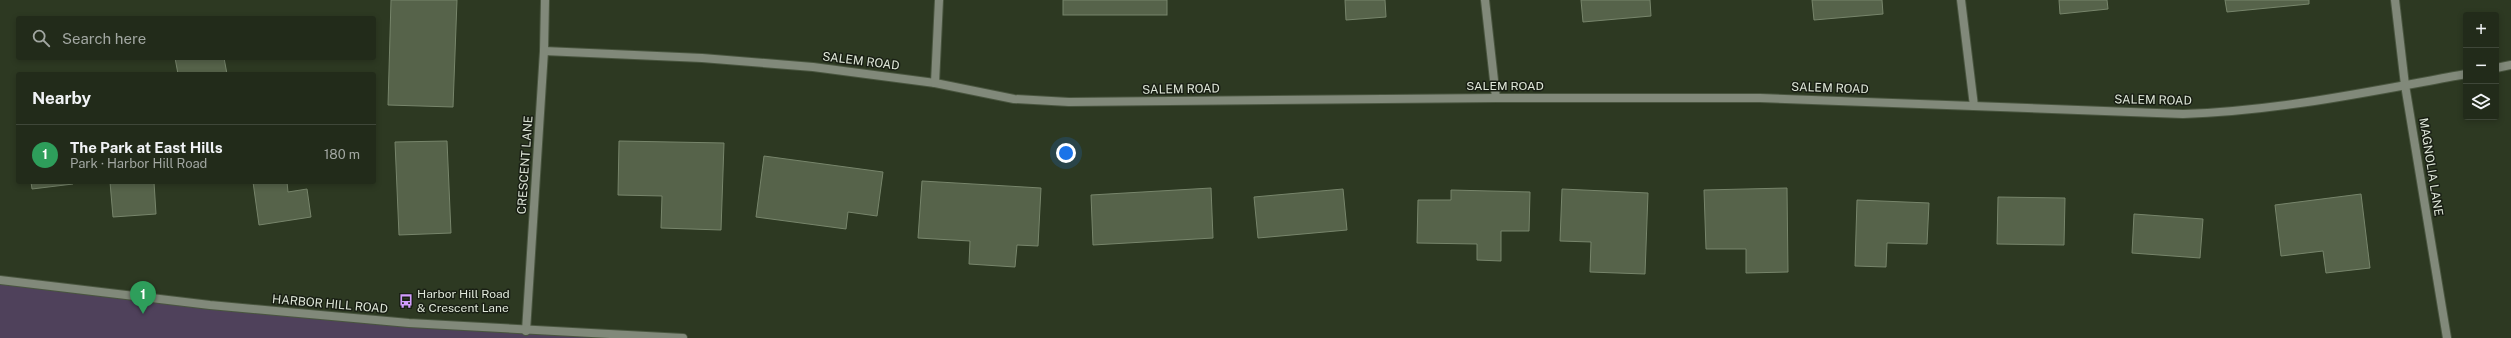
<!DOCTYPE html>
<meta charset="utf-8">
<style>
:root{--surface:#222b1a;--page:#2a3323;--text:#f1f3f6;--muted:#a2a7a2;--line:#3f4739;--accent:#d29dfd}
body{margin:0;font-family:"Public Sans",sans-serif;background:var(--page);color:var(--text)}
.controls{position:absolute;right:12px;top:12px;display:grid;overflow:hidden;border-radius:4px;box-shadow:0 2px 6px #0003}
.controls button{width:36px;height:36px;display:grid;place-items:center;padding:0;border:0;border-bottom:1px solid var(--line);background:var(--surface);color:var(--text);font:20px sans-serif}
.you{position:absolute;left:1066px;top:153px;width:14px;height:14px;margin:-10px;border:3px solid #fff;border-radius:50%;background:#1a73e8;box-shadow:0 0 0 6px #1a73e833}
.badge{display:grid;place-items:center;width:26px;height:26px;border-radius:50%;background:var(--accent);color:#fff;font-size:13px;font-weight:700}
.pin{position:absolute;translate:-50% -33px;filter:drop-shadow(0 1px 2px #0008)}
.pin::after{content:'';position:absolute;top:21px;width:14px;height:12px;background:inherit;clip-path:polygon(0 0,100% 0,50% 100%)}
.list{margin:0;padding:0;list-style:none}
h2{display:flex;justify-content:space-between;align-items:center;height:52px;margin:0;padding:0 16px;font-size:17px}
h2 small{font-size:13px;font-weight:400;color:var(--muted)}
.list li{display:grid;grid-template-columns:26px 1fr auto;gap:12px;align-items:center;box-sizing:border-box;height:60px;padding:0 16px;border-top:1px solid var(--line)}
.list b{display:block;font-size:15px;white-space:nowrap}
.list p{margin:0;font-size:13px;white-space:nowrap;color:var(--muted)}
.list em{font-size:13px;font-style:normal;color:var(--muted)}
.icon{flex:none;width:22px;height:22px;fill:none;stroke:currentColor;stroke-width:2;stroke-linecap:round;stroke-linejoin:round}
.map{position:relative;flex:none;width:2511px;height:338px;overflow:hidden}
.search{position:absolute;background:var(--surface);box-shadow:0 2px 6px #0003;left:16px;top:16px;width:360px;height:44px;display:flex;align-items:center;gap:10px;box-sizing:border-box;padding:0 14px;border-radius:4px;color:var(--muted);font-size:15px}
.panel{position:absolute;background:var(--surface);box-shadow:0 2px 6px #0003;left:16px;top:72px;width:360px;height:112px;border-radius:4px}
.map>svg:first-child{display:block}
</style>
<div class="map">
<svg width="2511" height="338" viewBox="0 0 2511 338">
<rect width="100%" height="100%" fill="#2d3922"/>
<!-- green -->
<path fill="#4f415b" d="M0,281L218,307L683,338H0Z"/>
<!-- building -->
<g fill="#56634a" stroke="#77856b">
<path d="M391,0H457L453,107L388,105Z"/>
<rect x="1063" y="0" width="104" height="15"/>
<path d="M1345,0H1385L1386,17L1346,20Z"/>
<path d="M1581,0H1650L1651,16L1583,22Z"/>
<path d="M1812,0H1882L1883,14L1814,20Z"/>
<path d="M2059,0H2107L2108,9L2060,14Z"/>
<path d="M2225,0H2309V4L2227,12Z"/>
<path d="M175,58H224L227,74H178Z"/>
<path d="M447,141L451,233L399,235L395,142Z"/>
<path d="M619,141L724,143L721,230L661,228L662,196L618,195Z"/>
<path d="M764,156L883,172L877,216L848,212L846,229L756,217Z"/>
<path d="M922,181L1041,188L1038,246L1017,245L1015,267L969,264L970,241L918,238Z"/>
<path d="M31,182H73V184L32,189Z"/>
<path d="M110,182H154L156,214L113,217Z"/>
<path d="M253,182H287L288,192L307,189L311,217L259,225Z"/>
<path d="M1211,188L1213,238L1093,245L1091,195Z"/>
<path d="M1787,188L1788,272L1746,273V249H1706L1704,190Z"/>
<path d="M1343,189L1347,230L1258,238L1254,197Z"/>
<path d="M1562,189L1648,193L1645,274L1590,272L1591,242L1560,241Z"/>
<path d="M1451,190L1530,192L1529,231H1501V261L1477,260V244L1417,243L1418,200H1451Z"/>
<path d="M2361,194L2370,268L2326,273L2323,251L2281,256L2275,205Z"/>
<path d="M1998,197L2065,198L2064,245L1997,244Z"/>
<path d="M1857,200L1929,203L1927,244L1887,243L1886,267L1855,266Z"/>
<path d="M2134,214L2203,219L2200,258L2132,253Z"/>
</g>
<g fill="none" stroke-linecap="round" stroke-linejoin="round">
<defs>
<g id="minor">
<path d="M1485,0L1496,98"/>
<path d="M1961,0L1974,106"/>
<path d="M2395,0L2405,85L2447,338"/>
<path d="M544,51L702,58L813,67L935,83L1014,99L1069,102L1496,98H1760L2183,114C2279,111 2372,91 2466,74"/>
<path d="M2496,68L2511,65"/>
<path d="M935,83L939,0"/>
<path d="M526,331L544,51L545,0"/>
</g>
<path id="tertiary" d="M0,280L210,305L409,323L683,338"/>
</defs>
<!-- minor casing -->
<use href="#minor" stroke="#49553f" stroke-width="10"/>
<!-- tertiary casing -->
<use href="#tertiary" stroke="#49553f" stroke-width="10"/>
<!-- minor -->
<use href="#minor" stroke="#81897a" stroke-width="8"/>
<!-- tertiary -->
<use href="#tertiary" stroke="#81897a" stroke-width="8"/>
</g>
<!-- icons -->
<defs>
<symbol id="bus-bare" viewBox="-9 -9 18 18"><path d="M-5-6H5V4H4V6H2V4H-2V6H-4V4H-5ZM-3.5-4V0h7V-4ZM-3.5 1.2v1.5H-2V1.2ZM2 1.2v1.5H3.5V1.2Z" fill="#d29dfd" stroke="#191f14" stroke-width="2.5" paint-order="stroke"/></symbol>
</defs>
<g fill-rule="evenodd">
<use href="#bus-bare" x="396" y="291" width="20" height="20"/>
</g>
<g text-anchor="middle" stroke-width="3" stroke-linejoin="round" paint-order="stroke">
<!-- street labels -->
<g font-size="12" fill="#dfe7d9" stroke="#191f14">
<text transform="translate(861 61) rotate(7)" y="4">SALEM ROAD</text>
<text x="1505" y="90">SALEM ROAD</text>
<text transform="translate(1830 88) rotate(2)" y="4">SALEM ROAD</text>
<text transform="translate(1181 89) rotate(-1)" y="4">SALEM ROAD</text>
<text transform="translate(2153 100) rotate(1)" y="4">SALEM ROAD</text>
<text transform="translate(525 165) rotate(-86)" y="4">CRESCENT LANE</text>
<text transform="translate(2431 167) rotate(81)" y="4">MAGNOLIA LANE</text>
<text transform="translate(330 304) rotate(5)" y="4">HARBOR HILL ROAD</text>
</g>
<!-- poi labels -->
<g font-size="12" fill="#dfe7d9" stroke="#191f14" text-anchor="start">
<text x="417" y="298">Harbor Hill Road<tspan x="417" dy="14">&amp; Crescent Lane</tspan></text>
</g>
</g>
</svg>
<div class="controls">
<button>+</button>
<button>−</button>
<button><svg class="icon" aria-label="layers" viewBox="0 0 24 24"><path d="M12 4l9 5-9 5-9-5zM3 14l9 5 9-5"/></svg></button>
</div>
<div class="you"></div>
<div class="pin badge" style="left:143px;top:314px;background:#2e9e5b">1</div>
<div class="search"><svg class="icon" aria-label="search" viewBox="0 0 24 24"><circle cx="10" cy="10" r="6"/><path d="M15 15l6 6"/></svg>Search here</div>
<section class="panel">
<h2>Nearby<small></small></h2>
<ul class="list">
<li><span class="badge" style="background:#2e9e5b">1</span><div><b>The Park at East Hills</b><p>Park · Harbor Hill Road</p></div><em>180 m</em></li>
</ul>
</section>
</div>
